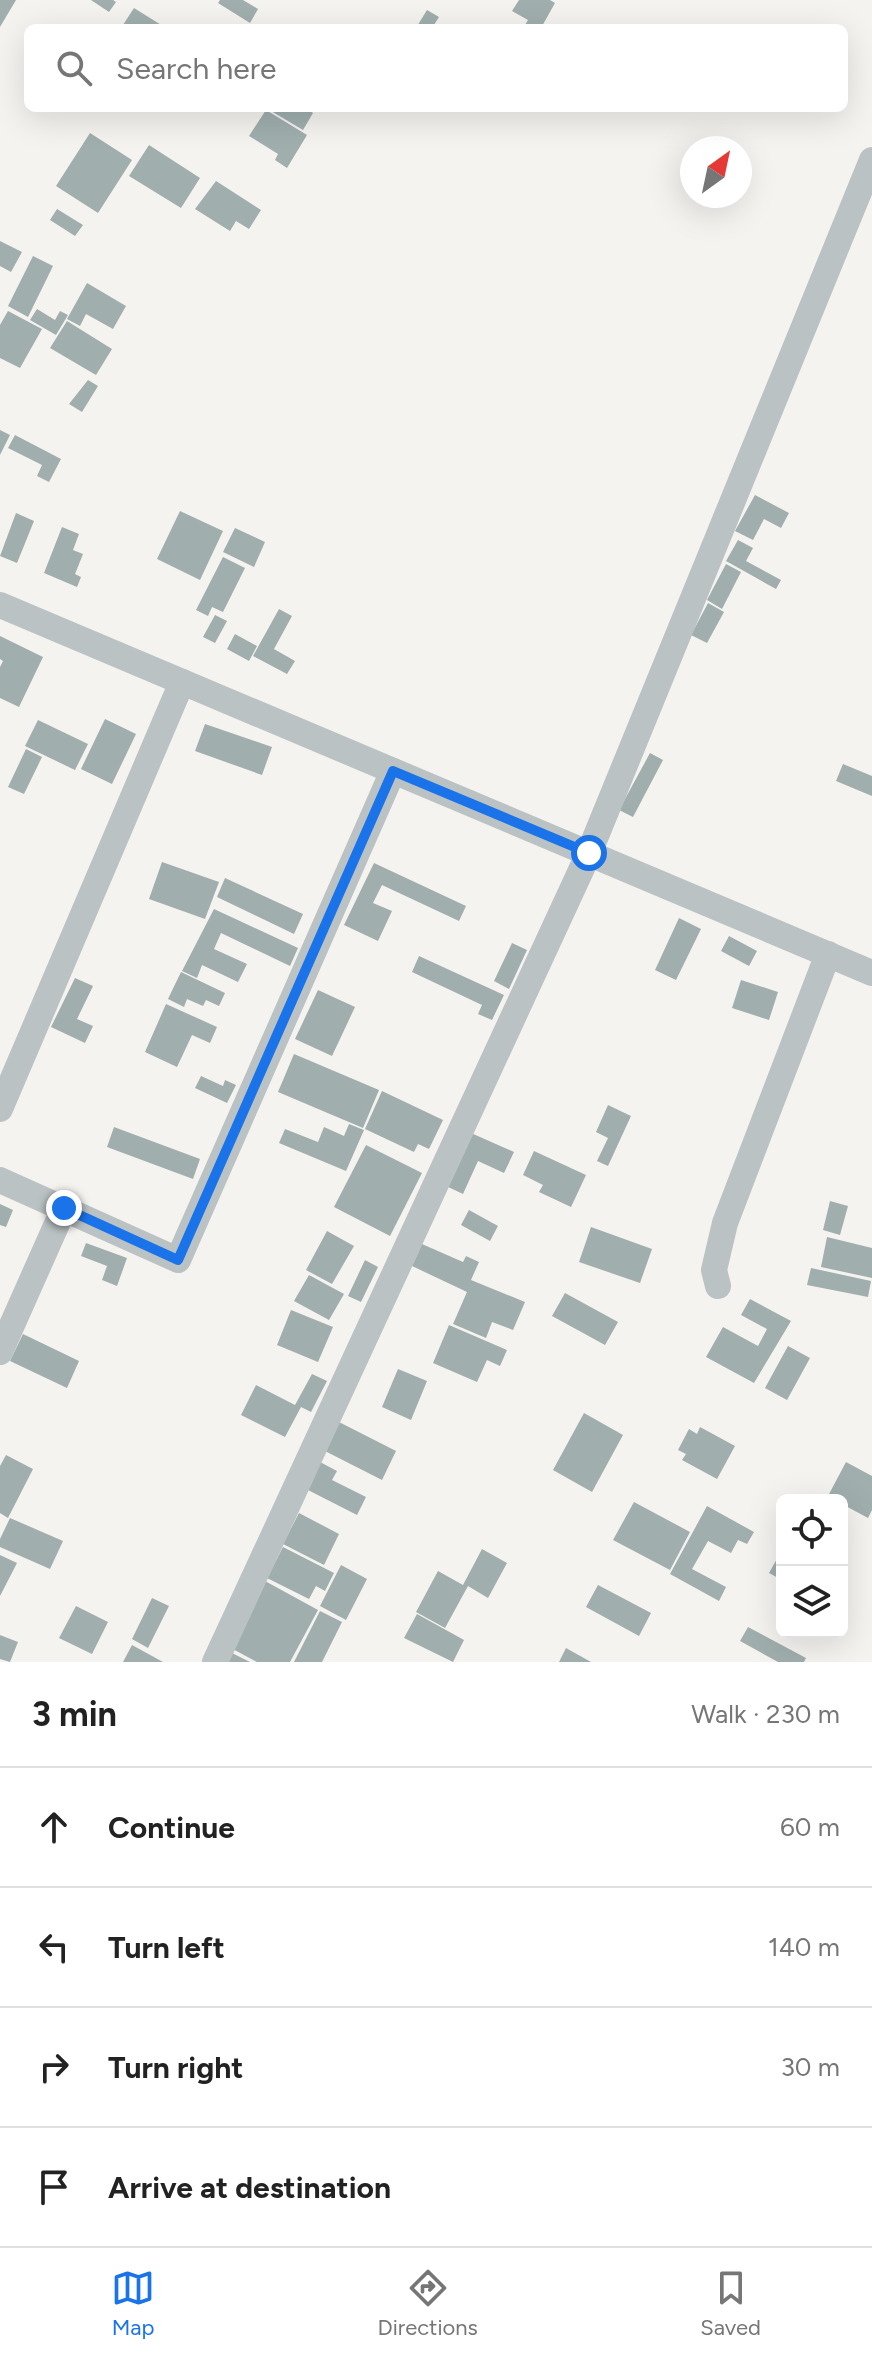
<!DOCTYPE html>
<meta charset="utf-8">
<style>
:root{--surface:#fff;--page:#f2f2f2;--text:#222;--muted:#767676;--line:#e0e0e0;--accent:#1a73e8}
body{margin:0;font-family:Figtree,sans-serif;background:var(--page);color:var(--text)}
.controls{position:absolute;right:24px;bottom:24px;display:grid;overflow:hidden;border-radius:12px;box-shadow:0 8px 32px #0002}
.controls button{width:72px;height:72px;display:grid;place-items:center;padding:0;border:0;border-bottom:2px solid var(--line);background:var(--surface);color:var(--text);font:40px sans-serif}
.compass{position:absolute;left:680px;top:136px;width:72px;height:72px;border-radius:50%;background:var(--surface);box-shadow:0 8px 32px #0002;rotate:33deg}
.stop{position:absolute;width:24px;height:24px;margin:-18px;border:6px solid #1a73e8;border-radius:50%;background:#fff}
.stop.end{background:#1a73e8;border-color:#fff;box-shadow:0 2px 8px #0008}
.list{margin:0;padding:0;list-style:none}
h2{display:flex;justify-content:space-between;align-items:center;height:104px;margin:0;padding:0 32px;font-size:34px}
h2 small{font-size:26px;font-weight:400;color:var(--muted)}
.list li{display:grid;grid-template-columns:52px 1fr auto;gap:24px;align-items:center;box-sizing:border-box;height:120px;padding:0 32px;border-top:2px solid var(--line)}
.list b{display:block;font-size:30px;white-space:nowrap}
.list em{font-size:26px;font-style:normal;color:var(--muted)}
.icon{flex:none;width:44px;height:44px;fill:none;stroke:currentColor;stroke-width:2;stroke-linecap:round;stroke-linejoin:round}
.map{position:relative;flex:none;width:872px;height:1662px;overflow:hidden}
.search{position:absolute;background:var(--surface);box-shadow:0 8px 32px #0002;left:24px;right:24px;top:24px;height:88px;display:flex;align-items:center;gap:20px;box-sizing:border-box;padding:0 28px;border-radius:12px;color:var(--muted);font-size:30px}
.sheet{height:584px;background:var(--surface)}
nav{display:flex;justify-content:space-around;align-items:center;box-sizing:border-box;height:112px;border-top:2px solid var(--line);background:var(--surface);font-size:22px;color:var(--muted)}
nav a{display:grid;justify-items:center;gap:4px}
nav .on{color:var(--accent)}
.map>svg:first-child{display:block}
</style>
<div class="map">
<svg width="872" height="1662" viewBox="0 0 872 1662">
<rect width="100%" height="100%" fill="#f5f3f0"/>
<!-- building -->
<g fill="#a0aeae">
<path d="M0,0H16L0,27Z"/>
<path d="M91,0H113L116,2L109,12Z"/>
<path d="M220,0H243L258,9L250,23L218,3Z"/>
<path d="M519,0H550L555,3L541,28H529L525,25L528,20L512,11Z"/>
<path d="M134,8L166,28H121Z"/>
<path d="M427,10L439,17L432,28H416Z"/>
<path d="M266,108H306L313,113L303,130Z"/>
<path d="M266,110L307,135L287,168L275,160L278,154L249,136Z"/>
<path d="M90,133L132,160L98,213L56,186Z"/>
<path d="M149,145L200,178L181,208L129,176Z"/>
<path d="M216,181L261,210L249,229L236,221L230,231L195,209Z"/>
<path d="M57,209L83,225L75,236L50,220Z"/>
<path d="M0,241L22,252L11,272L0,266Z"/>
<path d="M33,256L53,266L28,317L8,306Z"/>
<path d="M87,283L126,306L113,329L86,314L80,326L67,319Z"/>
<path d="M37,309L55,320L60,311L68,315L56,335L30,320Z"/>
<path d="M8,311L42,329L20,368L0,358V325Z"/>
<path d="M67,321L112,349L96,375L50,348Z"/>
<path d="M88,380L98,386L82,412L69,404Z"/>
<path d="M0,430L10,435L0,455Z"/>
<path d="M15,435L61,459L49,482L37,476L42,465L8,448Z"/>
<path d="M755,495L789,513L781,528L764,519L753,540L735,531Z"/>
<path d="M180,511L223,531L200,580L157,559Z"/>
<path d="M16,513L34,521L17,563L0,556Z"/>
<path d="M62,527L79,534L73,550L83,554L75,574L81,577L77,587L44,573Z"/>
<path d="M235,528L265,542L254,567L223,552Z"/>
<path d="M738,540L753,548L746,561L781,580L776,589L726,561Z"/>
<path d="M223,557L245,568L223,612L212,607L208,616L196,610Z"/>
<path d="M726,564L741,572L722,609L707,600Z"/>
<path d="M708,603L724,612L707,643L691,635Z"/>
<path d="M279,609L292,616L274,649L295,661L287,674L253,656Z"/>
<path d="M215,615L227,621L215,643L203,637Z"/>
<path d="M235,634L257,646L249,661L227,649Z"/>
<path d="M0,636L43,657L19,707L0,698V667L3,661L0,659Z"/>
<path d="M105,719L136,734L112,784L81,769Z"/>
<path d="M38,720L88,744L75,770L25,746Z"/>
<path d="M205,724L272,747L262,775L195,751Z"/>
<path d="M26,749L42,757L24,794L8,787Z"/>
<path d="M650,753L663,760L633,817L619,810Z"/>
<path d="M843,764L872,776V796L836,781Z"/>
<path d="M162,862L219,882L205,919L149,899Z"/>
<path d="M374,863L466,906L459,921L382,885L373,903L392,911L378,941L344,925Z"/>
<path d="M225,878L303,914L294,934L217,897Z"/>
<path d="M214,909L298,948L290,966L221,933L214,949L247,964L238,982L202,965L197,978L182,971Z"/>
<path d="M679,918L701,929L676,980L655,970Z"/>
<path d="M729,936L757,951L749,966L721,951Z"/>
<path d="M512,943L527,950L509,989L494,981Z"/>
<path d="M419,956L504,995L492,1020L478,1014L482,1005L412,972Z"/>
<path d="M181,972L225,993L219,1006L206,1000L203,1006L187,999L184,1007L168,999Z"/>
<path d="M75,978L93,986L77,1019L93,1026L85,1043L51,1027Z"/>
<path d="M741,980L778,992L769,1020L732,1008Z"/>
<path d="M318,990L355,1007L332,1056L295,1039Z"/>
<path d="M166,1004L217,1027L210,1043L192,1035L177,1067L145,1052Z"/>
<path d="M294,1054L379,1090L363,1128L278,1092Z"/>
<path d="M201,1076L223,1086L225,1080L236,1085L227,1103L195,1088Z"/>
<path d="M382,1091L443,1120L429,1149L418,1144L414,1152L365,1129Z"/>
<path d="M608,1105L631,1116L608,1166L597,1161L608,1138L596,1132Z"/>
<path d="M349,1124L364,1130L346,1171L279,1143L285,1129L318,1142L324,1127L344,1136Z"/>
<path d="M114,1127L200,1159L193,1179L107,1147Z"/>
<path d="M471,1133L514,1152L504,1173L478,1161L463,1194L446,1186Z"/>
<path d="M366,1145L422,1173L390,1236L334,1207Z"/>
<path d="M534,1151L586,1175L571,1207L539,1192L543,1185L523,1175Z"/>
<path d="M830,1201L848,1206L840,1235L823,1230Z"/>
<path d="M0,1204L13,1210L6,1227L0,1225Z"/>
<path d="M469,1210L498,1226L490,1241L461,1225Z"/>
<path d="M591,1227L652,1249L640,1283L579,1262Z"/>
<path d="M327,1231L354,1246L332,1284L306,1270Z"/>
<path d="M827,1237L872,1248V1278L821,1267Z"/>
<path d="M86,1243L127,1258L117,1286L102,1280L107,1266L81,1256Z"/>
<path d="M422,1244L463,1262L466,1256L479,1262L471,1280L525,1302L513,1330L492,1322L486,1338L453,1324L467,1292L412,1266Z"/>
<path d="M365,1260L378,1267L361,1302L348,1296Z"/>
<path d="M811,1268L871,1281L868,1297L807,1285Z"/>
<path d="M309,1275L344,1294L329,1320L294,1301Z"/>
<path d="M565,1293L618,1322L605,1345L552,1316Z"/>
<path d="M750,1299L791,1321L754,1383L706,1357L723,1327L758,1346L767,1329L741,1315Z"/>
<path d="M291,1310L333,1327L318,1362L277,1345Z"/>
<path d="M449,1325L507,1350L500,1366L487,1360L477,1382L433,1363Z"/>
<path d="M23,1334L79,1361L67,1388L10,1361Z"/>
<path d="M788,1346L810,1358L787,1400L765,1388Z"/>
<path d="M398,1369L427,1381L411,1420L382,1407Z"/>
<path d="M312,1374L327,1381L311,1412L301,1407L285,1437L241,1415L256,1385L295,1405Z"/>
<path d="M584,1413L623,1435L592,1492L553,1470Z"/>
<path d="M339,1422L396,1451L382,1480L325,1451Z"/>
<path d="M700,1427L735,1446L717,1479L682,1460L686,1454L678,1450L689,1429L697,1434Z"/>
<path d="M6,1455L33,1469L8,1518L0,1513V1466Z"/>
<path d="M320,1462L337,1471L332,1480L366,1497L357,1515L306,1489Z"/>
<path d="M846,1462L872,1476V1510L868,1518L842,1504V1500L828,1496Z"/>
<path d="M634,1502L690,1532L670,1570L613,1540Z"/>
<path d="M707,1506L754,1532L747,1544L738,1540L731,1553L708,1541L692,1569L726,1587L719,1601L670,1574Z"/>
<path d="M299,1513L339,1534L324,1565L283,1544Z"/>
<path d="M10,1518L63,1541L50,1569L0,1547V1539Z"/>
<path d="M283,1547L334,1573L325,1591L316,1586L309,1599L267,1578Z"/>
<path d="M482,1549L507,1563L488,1598L468,1586L445,1628L416,1612L438,1571L463,1585Z"/>
<path d="M782,1550V1580L769,1573Z"/>
<path d="M0,1555L17,1563L0,1596Z"/>
<path d="M341,1565L367,1579L346,1620L320,1606Z"/>
<path d="M265,1581L318,1610L290,1662H257L229,1647Z"/>
<path d="M598,1585L651,1613L639,1636L586,1607Z"/>
<path d="M152,1598L169,1606L148,1648L132,1639Z"/>
<path d="M76,1606L108,1622L92,1654L59,1638Z"/>
<path d="M320,1611L342,1622L322,1662H294Z"/>
<path d="M417,1614L464,1640L453,1662L404,1638Z"/>
<path d="M748,1627L806,1658L804,1662H778L740,1641Z"/>
<path d="M0,1635L18,1642L10,1662L0,1659Z"/>
<path d="M132,1645L163,1662H123Z"/>
<path d="M566,1648L591,1662H559Z"/>
<path d="M232,1653L250,1662H227Z"/>
</g>
<g fill="none" stroke-linecap="round" stroke-linejoin="round">
<!-- minor -->
<g stroke="#bac2c3" stroke-width="26">
<path d="M0,605L872,973"/>
<path d="M0,1109L182,682"/>
<path d="M0,1180L178,1260L393,771"/>
<path d="M718,1286L714,1270L725,1223L828,954"/>
<path d="M0,1352L64,1208"/>
<path d="M215,1662L589,853L872,160"/>
</g>
</g>
<g fill="none" stroke-linecap="round" stroke-linejoin="round">
<!-- route -->
<path stroke="#1a73e8" stroke-width="10" d="M64,1208L178,1260L393,771L589,853"/>
</g>
</svg>
<div class="controls">
<button><svg class="icon" aria-label="locate" viewBox="0 0 24 24"><circle cx="12" cy="12" r="6"/><path d="M12 2v4M12 18v4M2 12h4M18 12h4"/></svg></button>
<button><svg class="icon" aria-label="layers" viewBox="0 0 24 24"><path d="M12 4l9 5-9 5-9-5zM3 14l9 5 9-5"/></svg></button>
</div>
<svg class="compass" viewBox="-18 -18 36 36"><path d="M0-13l5 13h-10z" fill="#e53935"/><path d="M0 13l5-13h-10z" fill="#767676"/></svg>
<div class="stop" style="left:589px;top:853px"></div>
<div class="stop end" style="left:64px;top:1208px"></div>
<div class="search"><svg class="icon" aria-label="search" viewBox="0 0 24 24"><circle cx="10" cy="10" r="6"/><path d="M15 15l6 6"/></svg>Search here</div>
</div>
<section class="sheet">
<h2>3 min<small>Walk · 230 m</small></h2>
<ul class="list">
<li><svg class="icon" aria-label="ahead" viewBox="0 0 24 24"><path d="M12 20V5M6 11l6-6 6 6"/></svg><div><b>Continue</b></div><em>60 m</em></li>
<li><svg class="icon" aria-label="left" viewBox="0 0 24 24"><path d="M17 20v-9H6M10 6l-5 5 5 5"/></svg><div><b>Turn left</b></div><em>140 m</em></li>
<li><svg class="icon" aria-label="right" viewBox="0 0 24 24"><path d="M7 20v-9h11M14 6l5 5-5 5"/></svg><div><b>Turn right</b></div><em>30 m</em></li>
<li><svg class="icon" aria-label="arrive" viewBox="0 0 24 24"><path d="M6 21V4h12l-3 4 3 4H6"/></svg><div><b>Arrive at destination</b></div></li>
</ul>
</section>
<nav>
<a class="on"><svg class="icon" aria-label="map" viewBox="0 0 24 24"><path d="M3 6l6-2 6 2 6-2v14l-6 2-6-2-6 2zM9 4v14M15 6v14"/></svg>Map</a>
<a><svg class="icon" aria-label="directions" viewBox="0 0 24 24"><path d="M12 3l9 9-9 9-9-9zM9 14v-3h6M13 9l2 2-2 2"/></svg>Directions</a>
<a><svg class="icon" aria-label="saved" viewBox="0 0 24 24"><path d="M7 4h10v16l-5-4-5 4z"/></svg>Saved</a>
</nav>
